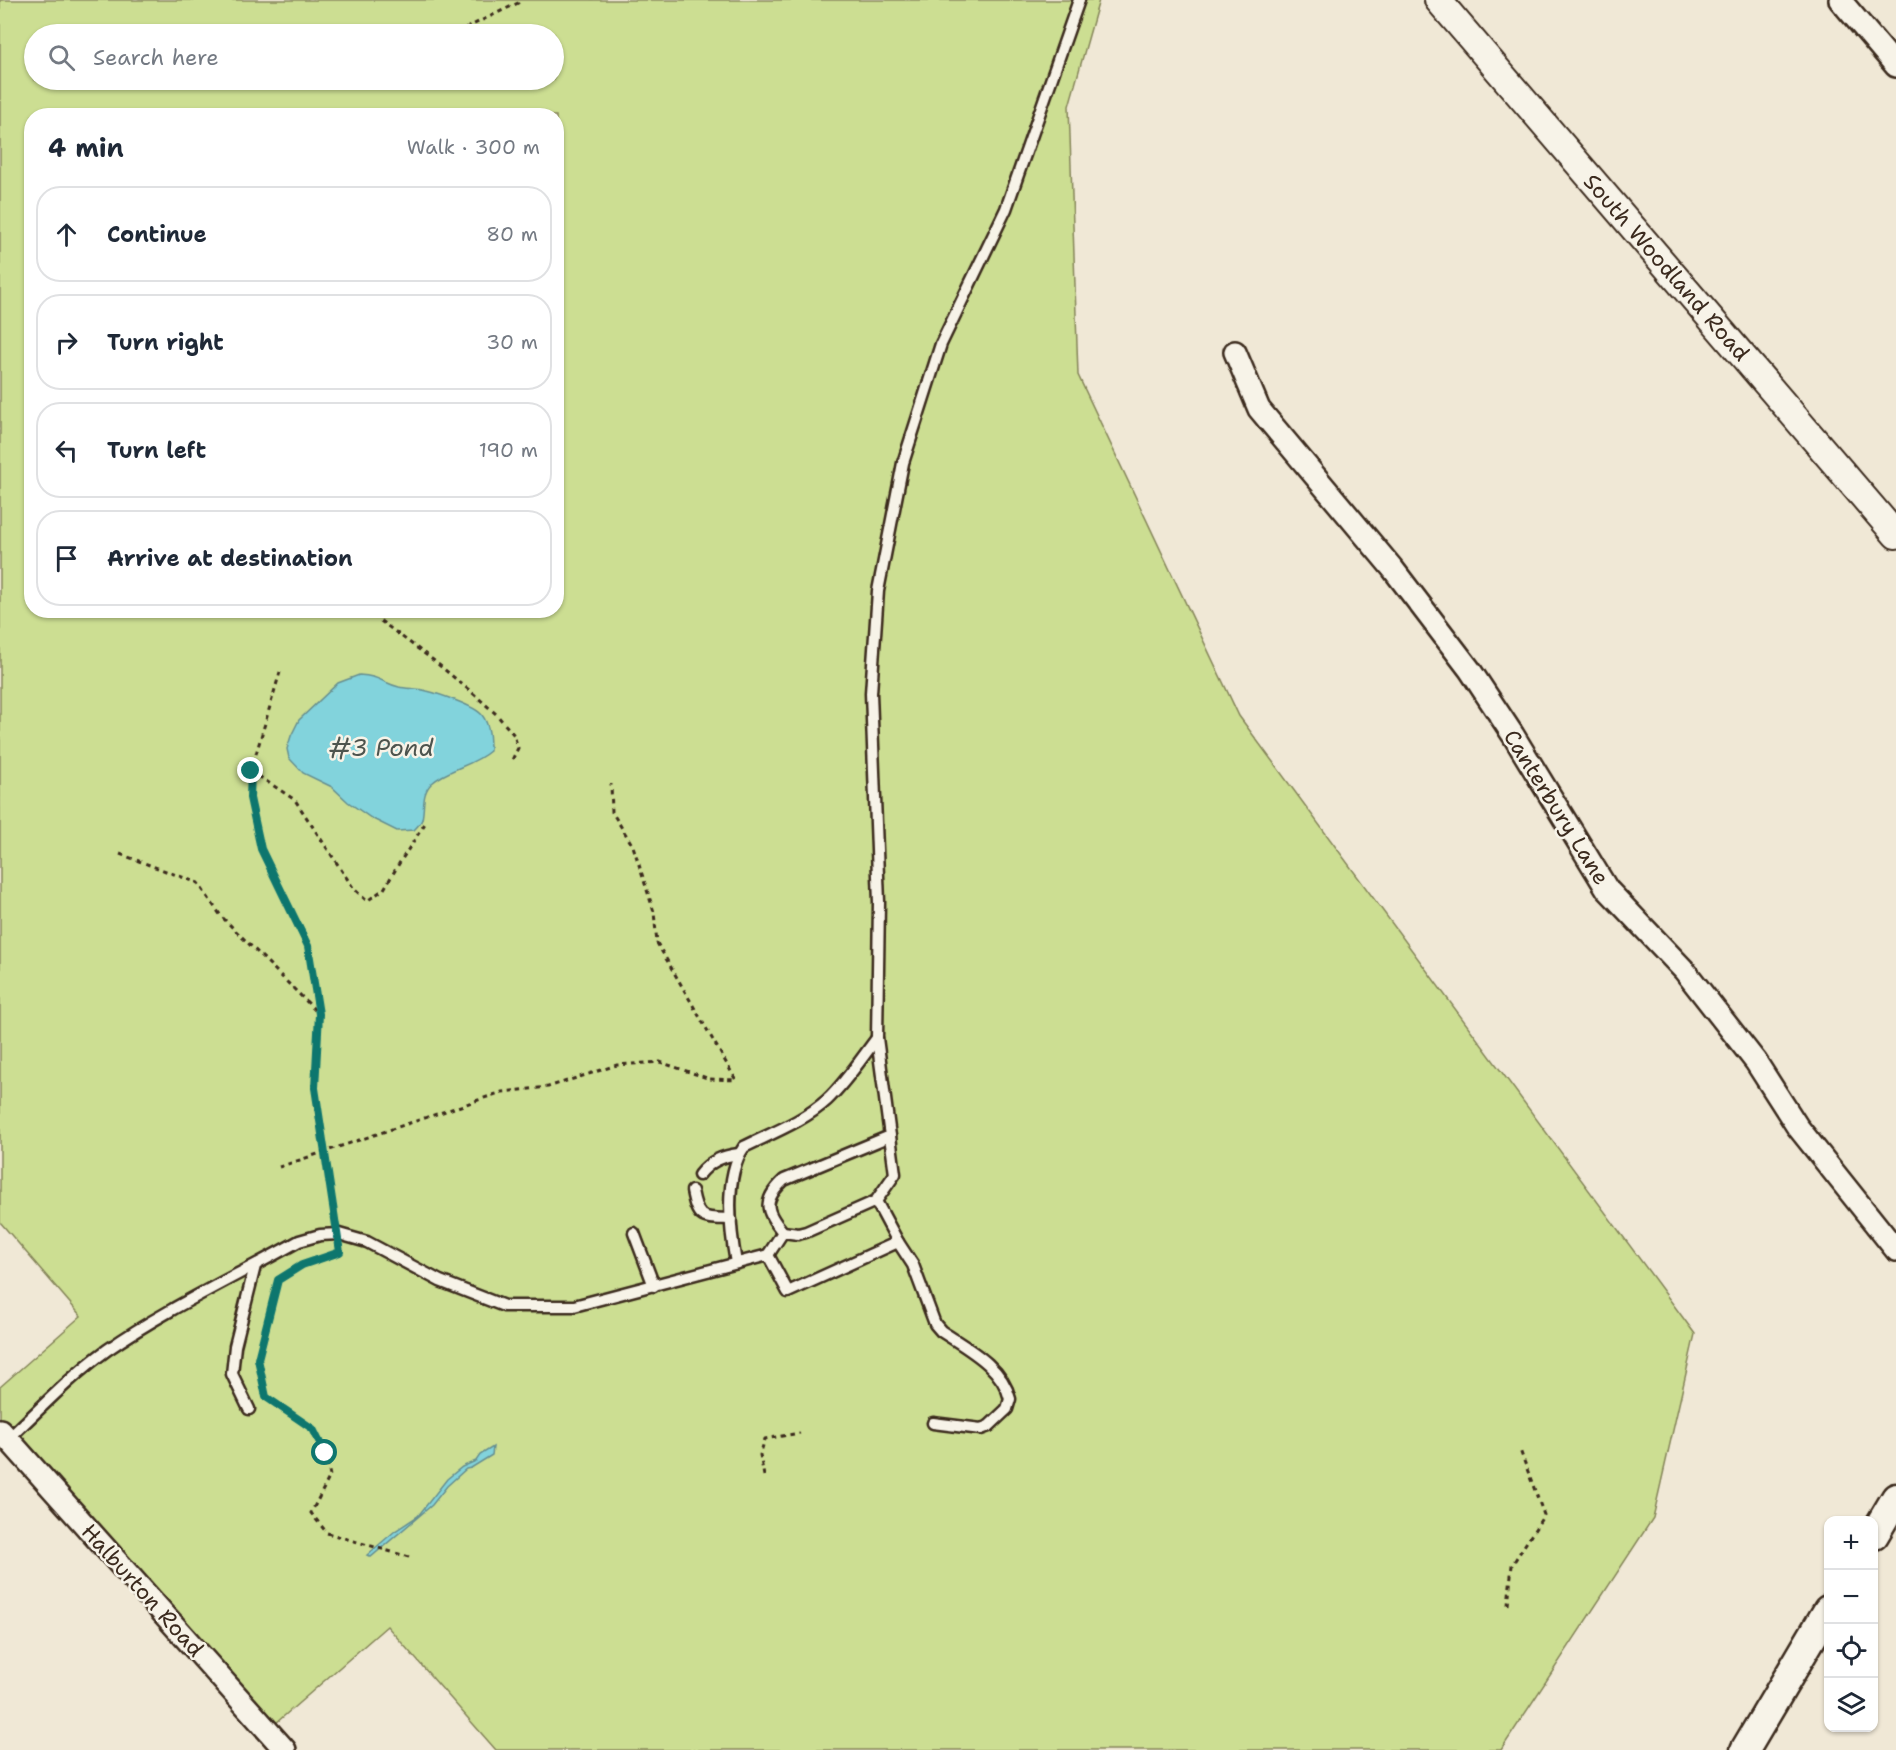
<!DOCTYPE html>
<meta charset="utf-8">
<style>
:root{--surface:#fff;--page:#f6f6f7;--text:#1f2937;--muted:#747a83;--line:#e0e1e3}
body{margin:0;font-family:"Shantell Sans",sans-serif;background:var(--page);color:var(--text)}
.controls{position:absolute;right:18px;bottom:18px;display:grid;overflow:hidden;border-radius:12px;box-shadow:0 2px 4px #0004}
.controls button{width:54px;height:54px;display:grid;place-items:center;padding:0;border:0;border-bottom:2px solid var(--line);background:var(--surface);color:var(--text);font:30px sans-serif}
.stop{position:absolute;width:18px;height:18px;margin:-14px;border:4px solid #0f766e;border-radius:50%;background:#fff}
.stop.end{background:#0f766e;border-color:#fff;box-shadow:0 2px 6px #0008}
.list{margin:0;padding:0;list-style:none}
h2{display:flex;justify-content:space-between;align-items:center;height:78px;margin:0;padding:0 24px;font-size:26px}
h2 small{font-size:20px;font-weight:400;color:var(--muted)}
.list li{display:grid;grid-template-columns:39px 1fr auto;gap:18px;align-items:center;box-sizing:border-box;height:96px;margin:0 12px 12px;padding:0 12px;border:2px solid var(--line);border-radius:24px}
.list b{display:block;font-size:22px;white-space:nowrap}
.list em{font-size:20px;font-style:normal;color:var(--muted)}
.icon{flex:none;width:33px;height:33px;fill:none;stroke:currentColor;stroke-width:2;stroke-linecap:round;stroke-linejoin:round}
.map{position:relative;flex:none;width:1896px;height:1750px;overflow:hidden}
.search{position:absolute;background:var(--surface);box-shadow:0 2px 4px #0004;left:24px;top:24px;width:540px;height:66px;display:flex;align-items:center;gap:15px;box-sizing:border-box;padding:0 21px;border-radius:33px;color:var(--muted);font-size:22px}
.panel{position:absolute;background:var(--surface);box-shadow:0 2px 4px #0004;left:24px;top:108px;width:540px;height:510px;border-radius:24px}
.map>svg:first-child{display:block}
</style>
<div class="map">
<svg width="1896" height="1750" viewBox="0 0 1896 1750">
<rect width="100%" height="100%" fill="#f0e8d6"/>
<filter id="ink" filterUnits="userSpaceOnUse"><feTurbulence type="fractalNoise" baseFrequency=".0167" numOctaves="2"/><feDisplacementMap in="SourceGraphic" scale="12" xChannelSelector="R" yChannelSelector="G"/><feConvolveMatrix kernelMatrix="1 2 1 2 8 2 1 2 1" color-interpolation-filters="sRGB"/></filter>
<g filter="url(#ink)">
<!-- green -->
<path fill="#ccde92" stroke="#848458" stroke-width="1.5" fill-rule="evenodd" d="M0,0H1099L1069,106L1078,375L1239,716L1695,1334L1653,1518L1501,1750H496L387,1626L268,1730L0,1430V1387L81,1316L0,1222ZM34,34H554V80H34ZM32,116H556V610H32Z"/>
<!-- water -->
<g fill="#82d3dc" stroke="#668f90" stroke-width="1.5">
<path d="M359,675C379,676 383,683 399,687C408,689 418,688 427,691C439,694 475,706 482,715C490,725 490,739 490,751C473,766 449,768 432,783C421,793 425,807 422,819C421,823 417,827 414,830L397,831L371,818L348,802L332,787L303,773L289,758L287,749L291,736L299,720L338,683Z"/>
<path d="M493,1447L492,1455L471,1468L466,1469L447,1486L432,1505L371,1557L367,1555L395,1531L418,1516L447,1479L462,1467L476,1461L480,1455Z"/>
</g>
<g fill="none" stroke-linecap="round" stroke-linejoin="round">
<defs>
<g id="service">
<path d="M699,1175C710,1161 722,1156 739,1154"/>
<path d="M692,1191C698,1221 702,1218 731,1219"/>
<path d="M876,1201L806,1232L798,1234L783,1232C764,1210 763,1200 784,1180L890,1136"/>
<path d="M634,1233L654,1286"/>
<path d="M898,1242L913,1265L935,1324L941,1331C968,1349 1002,1366 1010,1399L1007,1409L989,1426L981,1429L933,1423"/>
<path d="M768,1255L783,1232"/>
<path d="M736,1263C730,1230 724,1176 744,1147C772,1133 804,1121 827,1100C846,1082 861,1059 877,1038"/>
<path d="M249,1409L232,1374L235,1346L255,1266"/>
<path d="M8,1439C40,1409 71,1376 107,1350C166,1309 235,1277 299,1241L320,1235L339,1234L367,1242L440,1281L504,1306H574L768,1255L788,1292L898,1242L876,1201L895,1174L877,1038L879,902L871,693L878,591L903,463L941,344L1006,209L1079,0"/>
</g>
<g id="minor">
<path d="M1840,0L1896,66"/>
<path d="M1235,352L1259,409L1393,569L1470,670L1513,735L1607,889L1684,970L1756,1062L1797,1126L1896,1250"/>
<path d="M0,1430L285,1750"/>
</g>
<path id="tertiary" d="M1438,0L1896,535"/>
<g id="secondary">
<path d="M1874,1535L1896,1498"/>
<path d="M1745,1750L1828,1610"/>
</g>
</defs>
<!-- service casing -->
<use href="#service" stroke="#3b2a1e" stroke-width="15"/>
<!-- minor casing -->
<use href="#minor" stroke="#3b2a1e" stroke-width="26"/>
<!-- tertiary casing -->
<use href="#tertiary" stroke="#3b2a1e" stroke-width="30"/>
<!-- secondary casing -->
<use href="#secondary" stroke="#3b2a1e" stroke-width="33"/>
<!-- path -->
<g stroke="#3b2a1e" stroke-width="3" stroke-dasharray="4.5 4.5" stroke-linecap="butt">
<path d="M466,28L518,3L520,0"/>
<path d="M366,610L433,660L475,695L496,714L514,735L518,748L512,760"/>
<path d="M280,672L251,771L250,798L261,849L308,946L319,1012"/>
<path d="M251,771L295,800L354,889L367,901L384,889L400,862L426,822"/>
<path d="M120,854L198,883L221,916L319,1014L315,1088L335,1222"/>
<path d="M279,1167L502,1092L548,1087L617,1065L660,1062L710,1079L736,1080L657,943L654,912L633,846L612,812L611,784"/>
<path d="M339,1247L340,1253L302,1265L278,1280L258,1359L266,1397L313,1429L325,1453L330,1476L311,1513L327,1533L409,1557"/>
<path d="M764,1476L760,1455L765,1439L800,1433"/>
<path d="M1508,1605L1512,1565L1544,1515L1520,1450"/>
</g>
<!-- service -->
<use href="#service" stroke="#f7f3e8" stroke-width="10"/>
<!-- minor -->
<use href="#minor" stroke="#f7f3e8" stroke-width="21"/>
<!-- tertiary -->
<use href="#tertiary" stroke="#f7f3e8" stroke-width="26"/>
<!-- secondary -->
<use href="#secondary" stroke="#f7f3e8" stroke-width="28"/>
</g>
</g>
<g fill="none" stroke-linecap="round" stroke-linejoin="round" filter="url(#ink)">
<!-- route -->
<path stroke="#0f766e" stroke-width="8" d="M251,771L250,798L261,849L308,946L319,1014L315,1088L340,1252L302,1265L278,1280L258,1359L266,1397L313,1429L325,1453"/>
</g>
<g text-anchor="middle" stroke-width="5" stroke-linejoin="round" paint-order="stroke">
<!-- street labels -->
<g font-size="22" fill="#3b2a1e" stroke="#f7f3e8">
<text transform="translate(1667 267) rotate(49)" y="8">South Woodland Road</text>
<text transform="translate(1557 807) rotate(58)" y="8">Canterbury Lane</text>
<text transform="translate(143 1590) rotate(48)" y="8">Halburton Road</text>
</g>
<!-- water labels -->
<g font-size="24" font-style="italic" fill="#4d544e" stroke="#f7f3e8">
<text x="381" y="756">#3 Pond</text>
</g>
</g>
</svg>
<div class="controls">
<button>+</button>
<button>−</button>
<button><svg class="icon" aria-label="locate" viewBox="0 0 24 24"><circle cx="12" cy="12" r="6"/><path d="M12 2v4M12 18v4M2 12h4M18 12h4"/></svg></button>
<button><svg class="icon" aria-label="layers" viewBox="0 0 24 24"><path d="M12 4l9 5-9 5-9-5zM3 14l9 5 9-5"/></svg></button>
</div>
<div class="stop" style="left:325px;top:1453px"></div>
<div class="stop end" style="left:251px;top:771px"></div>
<div class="search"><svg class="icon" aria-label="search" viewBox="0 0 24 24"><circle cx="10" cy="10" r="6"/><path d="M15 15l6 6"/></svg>Search here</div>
<section class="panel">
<h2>4 min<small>Walk · 300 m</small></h2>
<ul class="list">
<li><svg class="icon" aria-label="ahead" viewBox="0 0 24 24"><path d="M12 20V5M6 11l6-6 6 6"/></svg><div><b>Continue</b></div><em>80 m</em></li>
<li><svg class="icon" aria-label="right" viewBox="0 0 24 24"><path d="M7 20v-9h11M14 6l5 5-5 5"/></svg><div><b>Turn right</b></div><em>30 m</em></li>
<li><svg class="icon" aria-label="left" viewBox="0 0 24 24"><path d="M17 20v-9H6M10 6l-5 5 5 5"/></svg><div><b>Turn left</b></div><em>190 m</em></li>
<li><svg class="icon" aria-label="arrive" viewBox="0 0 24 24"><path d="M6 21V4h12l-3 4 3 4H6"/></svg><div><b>Arrive at destination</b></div></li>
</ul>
</section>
</div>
